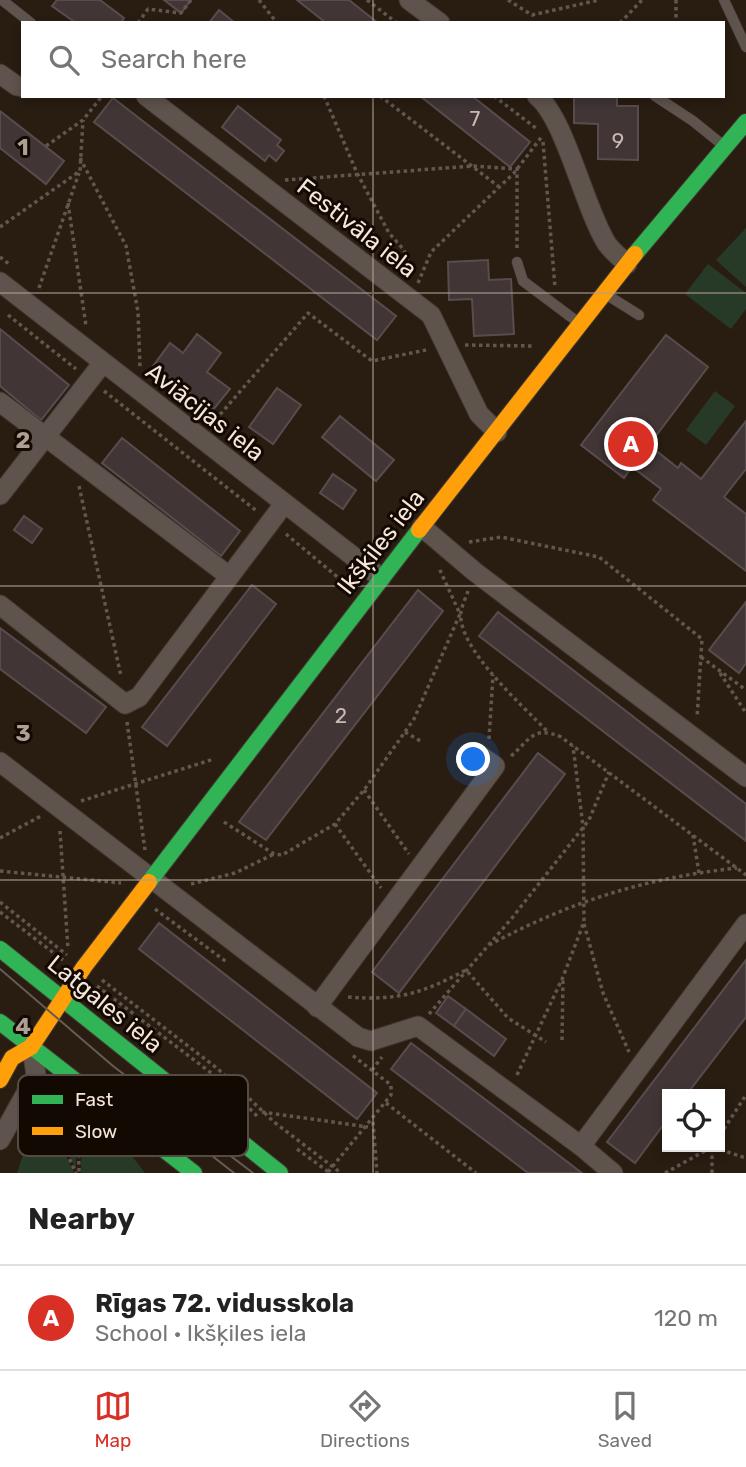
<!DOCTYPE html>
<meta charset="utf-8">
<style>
:root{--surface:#fff;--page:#f6f6f6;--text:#222;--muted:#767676;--line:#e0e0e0;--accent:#d93025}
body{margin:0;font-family:Rubik,sans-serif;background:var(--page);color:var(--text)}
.controls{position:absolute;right:21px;bottom:21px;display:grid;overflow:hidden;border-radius:0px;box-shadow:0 4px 10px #0003}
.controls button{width:63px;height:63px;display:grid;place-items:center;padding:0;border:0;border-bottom:2px solid var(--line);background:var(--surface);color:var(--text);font:35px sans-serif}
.you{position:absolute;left:474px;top:760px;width:24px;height:24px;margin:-18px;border:5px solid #fff;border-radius:50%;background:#1a73e8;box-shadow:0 0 0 10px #1a73e833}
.badge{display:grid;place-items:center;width:46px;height:46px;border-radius:50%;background:var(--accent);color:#fff;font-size:23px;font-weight:700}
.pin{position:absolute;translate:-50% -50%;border:4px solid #fff;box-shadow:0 2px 7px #0006}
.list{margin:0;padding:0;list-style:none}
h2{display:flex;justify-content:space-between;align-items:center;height:91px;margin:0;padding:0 28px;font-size:30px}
h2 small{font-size:23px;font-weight:400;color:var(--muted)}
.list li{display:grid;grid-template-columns:46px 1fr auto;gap:21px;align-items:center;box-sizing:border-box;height:105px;padding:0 28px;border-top:2px solid var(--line)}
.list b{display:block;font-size:26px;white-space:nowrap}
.list p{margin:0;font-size:23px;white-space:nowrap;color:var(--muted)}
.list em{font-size:23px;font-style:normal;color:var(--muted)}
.icon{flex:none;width:38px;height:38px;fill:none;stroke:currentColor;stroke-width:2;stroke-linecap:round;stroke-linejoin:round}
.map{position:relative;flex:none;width:746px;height:1173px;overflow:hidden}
.search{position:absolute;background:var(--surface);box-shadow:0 4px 10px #0003;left:21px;right:21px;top:21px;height:77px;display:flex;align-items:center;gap:18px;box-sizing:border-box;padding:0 24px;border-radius:0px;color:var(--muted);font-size:26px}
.sheet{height:196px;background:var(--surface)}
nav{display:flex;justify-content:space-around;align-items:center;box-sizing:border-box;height:98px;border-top:2px solid var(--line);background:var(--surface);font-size:19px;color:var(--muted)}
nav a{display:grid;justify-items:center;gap:4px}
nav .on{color:var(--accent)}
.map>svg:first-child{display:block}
</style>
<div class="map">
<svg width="746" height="1173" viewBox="0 0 746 1173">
<rect width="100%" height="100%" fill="#291d12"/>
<!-- green -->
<g fill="#273a28">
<path d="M746,228V287L716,260Z"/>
<path d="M708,264L746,293V309L731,329L685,294Z"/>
<path d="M715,391L735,406L706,445L686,430Z"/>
<path d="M86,981L129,1014L121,1025L84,996L83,986Z"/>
<path d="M57,1102L75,1109L76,1169L46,1106Z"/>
<path d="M43,1108L74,1173H17L32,1127Z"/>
<path d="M82,1114L128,1151L145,1173H81Z"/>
</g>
<!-- building -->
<g fill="#413536" stroke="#584d4d" stroke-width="2">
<path d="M57,0H100L124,18L121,23H76L52,6Z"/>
<path d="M164,0H191L181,13Z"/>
<path d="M297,0H349L378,23H326Z"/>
<path d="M219,10L235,23H209Z"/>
<path d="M420,96H472L530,142L510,167Z"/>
<path d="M574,96H617V106H638V160L598,159V124L574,123Z"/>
<path d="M113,98L396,316L377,340L94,122Z"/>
<path d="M238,106L281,140L277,145L284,151L276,161L269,155L265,161L222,127Z"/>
<path d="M0,111L64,161L46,184L0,148Z"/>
<path d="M488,260L489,280L511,279L514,334L474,336L472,299L449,300L448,262Z"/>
<path d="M0,329L69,385L41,420L0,386Z"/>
<path d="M197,334L221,353L207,372L230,389L213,410L153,366L170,343L183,353Z"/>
<path d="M666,335L708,367L649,445L678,468L681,463L701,479L746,421V469L724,497L746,514V571L653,500L661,489L632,467L624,478L581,445Z"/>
<path d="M277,388L301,405L273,444L249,427Z"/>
<path d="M340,416L394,460L376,481L322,437Z"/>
<path d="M122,438L240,531L221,556L102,463Z"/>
<path d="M333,474L356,490L343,509L320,493Z"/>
<path d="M24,516L42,529L32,543L14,530Z"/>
<path d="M252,585L276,604L167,746L142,727Z"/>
<path d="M418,590L443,611L266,840L239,822Z"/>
<path d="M746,602V663L739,673L709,650Z"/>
<path d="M498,612L746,804V841L479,636Z"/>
<path d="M0,628L106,707L86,733L0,669Z"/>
<path d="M538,753L565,774L399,993L372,972Z"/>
<path d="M159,923L377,1093L357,1119L139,949Z"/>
<path d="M746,960V1017L687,1094H667V1120L635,1163L607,1142Z"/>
<path d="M448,996L466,1009L454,1026L436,1013Z"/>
<path d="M466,1009L506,1039L494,1056L454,1026Z"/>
<path d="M411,1043L582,1173H528L391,1069Z"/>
</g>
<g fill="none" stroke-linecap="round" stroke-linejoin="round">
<defs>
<g id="lane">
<path d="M2,0L31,23"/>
<path d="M724,0L746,47"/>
<path d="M655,96L693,121L724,146"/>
<path d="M517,262L523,281L579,323"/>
<path d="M607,295L639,315"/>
</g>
<g id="street">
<path d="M409,0L440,23"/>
<path d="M0,74L17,86L23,87"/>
<path d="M146,96L431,315L479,414L497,432"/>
<path d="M537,96C565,118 585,210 607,244C612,251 621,258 627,264"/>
<path d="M0,282L381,578"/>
<path d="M0,402L229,576"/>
<path d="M0,495L102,364"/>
<path d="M422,527L475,572L746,777"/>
<path d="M0,605L125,704L139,697L284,504"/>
<path d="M0,762L358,1037L371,1041L418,1026L581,1146"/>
<path d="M317,1007L495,766L478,754"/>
<path d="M0,1140L36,1075L32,1049"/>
<path d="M613,1173L581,1146L746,924"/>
</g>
<g id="fast">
<path d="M635,254L746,122"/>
<path d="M149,882L419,530"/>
<path d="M0,949L280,1173"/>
<path d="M0,1022L194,1173"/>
</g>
<g id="slow">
<path d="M419,530L635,254"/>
<path d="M0,1080L12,1058L31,1047L84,967L149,882"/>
</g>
</defs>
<!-- lane casing -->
<use href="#lane" stroke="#433931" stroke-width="11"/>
<!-- street casing -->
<use href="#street" stroke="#433931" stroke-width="21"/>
<!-- fast casing -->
<use href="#fast" stroke="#433931" stroke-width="18"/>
<!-- slow casing -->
<use href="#slow" stroke="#433931" stroke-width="18"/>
<!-- path -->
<g stroke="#60574f" stroke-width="3.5" stroke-dasharray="3.5 3.5" stroke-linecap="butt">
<path d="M259,0L277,23"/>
<path d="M367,0L397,23"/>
<path d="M508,0L532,15L599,0"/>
<path d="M676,0V23"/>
<path d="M138,23L148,9L181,13L191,0"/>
<path d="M620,23L642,0"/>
<path d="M324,96L357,173L389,233L404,250L413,277"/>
<path d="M380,96L498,186"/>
<path d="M494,96L537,129"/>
<path d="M543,142L555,287"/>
<path d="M46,146L83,120L102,96"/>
<path d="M80,158L126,246L138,312L140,368"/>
<path d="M285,180L473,166L517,169V248"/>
<path d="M68,203L86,326"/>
<path d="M0,227L80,171L83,120"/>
<path d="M0,257L9,264"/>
<path d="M418,283L431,252L514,173L543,135"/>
<path d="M39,288L79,173"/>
<path d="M8,315L76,369"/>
<path d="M465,345L535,346"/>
<path d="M104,391L258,512"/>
<path d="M211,425L308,313L372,361L426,350"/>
<path d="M79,486L121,676"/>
<path d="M286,534L347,585"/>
<path d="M469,542L501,537L599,557L702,639L697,718"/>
<path d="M468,591C466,597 462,605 461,612C456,647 524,707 547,731"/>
<path d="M701,657L746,690"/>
<path d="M720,673L746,713"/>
<path d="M127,722L145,850"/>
<path d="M405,732L422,742"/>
<path d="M489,739L493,675"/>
<path d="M511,756C530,740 533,725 561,737L746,875"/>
<path d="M364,790L409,854"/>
<path d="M81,801L214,759"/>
<path d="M224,822L274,854L282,855L335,824L364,790L414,719L460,614L439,568"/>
<path d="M335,824L381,888"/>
<path d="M60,831L68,949"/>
<path d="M693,835L699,873"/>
<path d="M0,838L41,816"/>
<path d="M0,871L121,883"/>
<path d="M191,884L235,873L274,854"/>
<path d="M0,902L67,955"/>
<path d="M155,909L228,963"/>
<path d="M0,912L63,960"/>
<path d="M584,924L603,993L629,1052"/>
<path d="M489,945C572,901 645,878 737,868"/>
<path d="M102,980L218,1069L274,1122L341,1173"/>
<path d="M97,986L223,1082L259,1118"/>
<path d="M348,997C398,1001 423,993 466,970L508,1018L546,1042"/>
<path d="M429,1014L512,918L589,820L609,772"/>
<path d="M562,1040L563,979"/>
<path d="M372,1070L382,1057"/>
<path d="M517,1075L563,977L584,922L583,826L573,746"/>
<path d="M43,1102L76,1173"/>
<path d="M386,1103L476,1173"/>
<path d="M262,1112L368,1127"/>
<path d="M78,1119L79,1173"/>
<path d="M373,1122L377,1173"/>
<path d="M720,1135L746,1095"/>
<path d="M297,1149L330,1173"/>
<path d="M328,1172L391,1095V1085L352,1055"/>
<path d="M665,1173L712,1147"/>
<path d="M712,1173V1147L746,1158"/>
</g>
<!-- lane -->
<use href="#lane" stroke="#5f544d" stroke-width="10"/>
<!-- street -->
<use href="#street" stroke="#5f544d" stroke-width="19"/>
<!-- fast -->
<use href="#fast" stroke="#30b455" stroke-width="16"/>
<!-- slow -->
<use href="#slow" stroke="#ff9f0a" stroke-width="16"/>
<!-- tram -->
<g stroke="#655c54" stroke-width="2">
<path d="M0,969L113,1066L253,1173"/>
<path d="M128,1090L234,1173"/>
</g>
</g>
<!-- trees -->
<circle fill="#6e8e6c" cx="116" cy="1017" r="7"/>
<!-- grid -->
<path fill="none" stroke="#ae9f94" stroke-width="2" stroke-opacity="0.55" d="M373,0V23M373,96V1173M0,293H746M0,586H746M0,880H746"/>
<g text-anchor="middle" stroke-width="6" stroke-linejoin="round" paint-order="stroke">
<!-- number labels -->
<g font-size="21" fill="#c8b9b1">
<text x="475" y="126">7</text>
<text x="618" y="148">9</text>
<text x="341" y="723">2</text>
</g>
<!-- street labels -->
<g font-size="24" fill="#f5e5da" stroke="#120903">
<text transform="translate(357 228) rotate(38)" y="8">Festivāla iela</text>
<text transform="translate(205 412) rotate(38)" y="8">Aviācijas iela</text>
<text transform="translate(381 542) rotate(-52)" y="8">Ikšķiles iela</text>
<text transform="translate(105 1004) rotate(39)" y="8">Latgales iela</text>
</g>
</g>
<!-- legend -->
<rect x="18" y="1075" width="230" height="81" rx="10" fill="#120903" stroke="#564b44" stroke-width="2"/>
<rect x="32" y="1095" width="31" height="9" fill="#30b455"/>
<rect x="32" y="1127" width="31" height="8" fill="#ff9f0a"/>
<g font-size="19" fill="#f5e5da">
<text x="75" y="1106">Fast</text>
<text x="75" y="1138">Slow</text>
</g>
<g font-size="23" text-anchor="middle" font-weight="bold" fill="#ae9f94" stroke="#120903" stroke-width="6" stroke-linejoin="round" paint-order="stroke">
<text x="23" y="155">1</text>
<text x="23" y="448">2</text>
<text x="23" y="741">3</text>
<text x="23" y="1034">4</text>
</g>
</svg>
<div class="controls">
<button><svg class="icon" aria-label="locate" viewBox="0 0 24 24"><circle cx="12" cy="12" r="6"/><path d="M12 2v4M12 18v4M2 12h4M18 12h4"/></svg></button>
</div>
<div class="you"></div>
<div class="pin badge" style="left:631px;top:444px">A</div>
<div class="search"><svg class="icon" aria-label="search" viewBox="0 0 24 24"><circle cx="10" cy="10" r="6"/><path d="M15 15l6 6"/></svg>Search here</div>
</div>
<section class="sheet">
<h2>Nearby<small></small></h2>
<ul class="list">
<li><span class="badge">A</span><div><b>Rīgas 72. vidusskola</b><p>School · Ikšķiles iela</p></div><em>120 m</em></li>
</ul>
</section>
<nav>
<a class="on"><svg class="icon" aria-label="map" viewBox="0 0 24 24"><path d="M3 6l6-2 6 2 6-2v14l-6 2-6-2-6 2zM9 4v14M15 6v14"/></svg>Map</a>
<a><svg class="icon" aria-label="directions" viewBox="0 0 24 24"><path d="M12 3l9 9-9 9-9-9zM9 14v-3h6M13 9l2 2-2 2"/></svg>Directions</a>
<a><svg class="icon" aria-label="saved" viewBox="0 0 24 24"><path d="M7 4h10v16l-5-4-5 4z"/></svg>Saved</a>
</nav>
